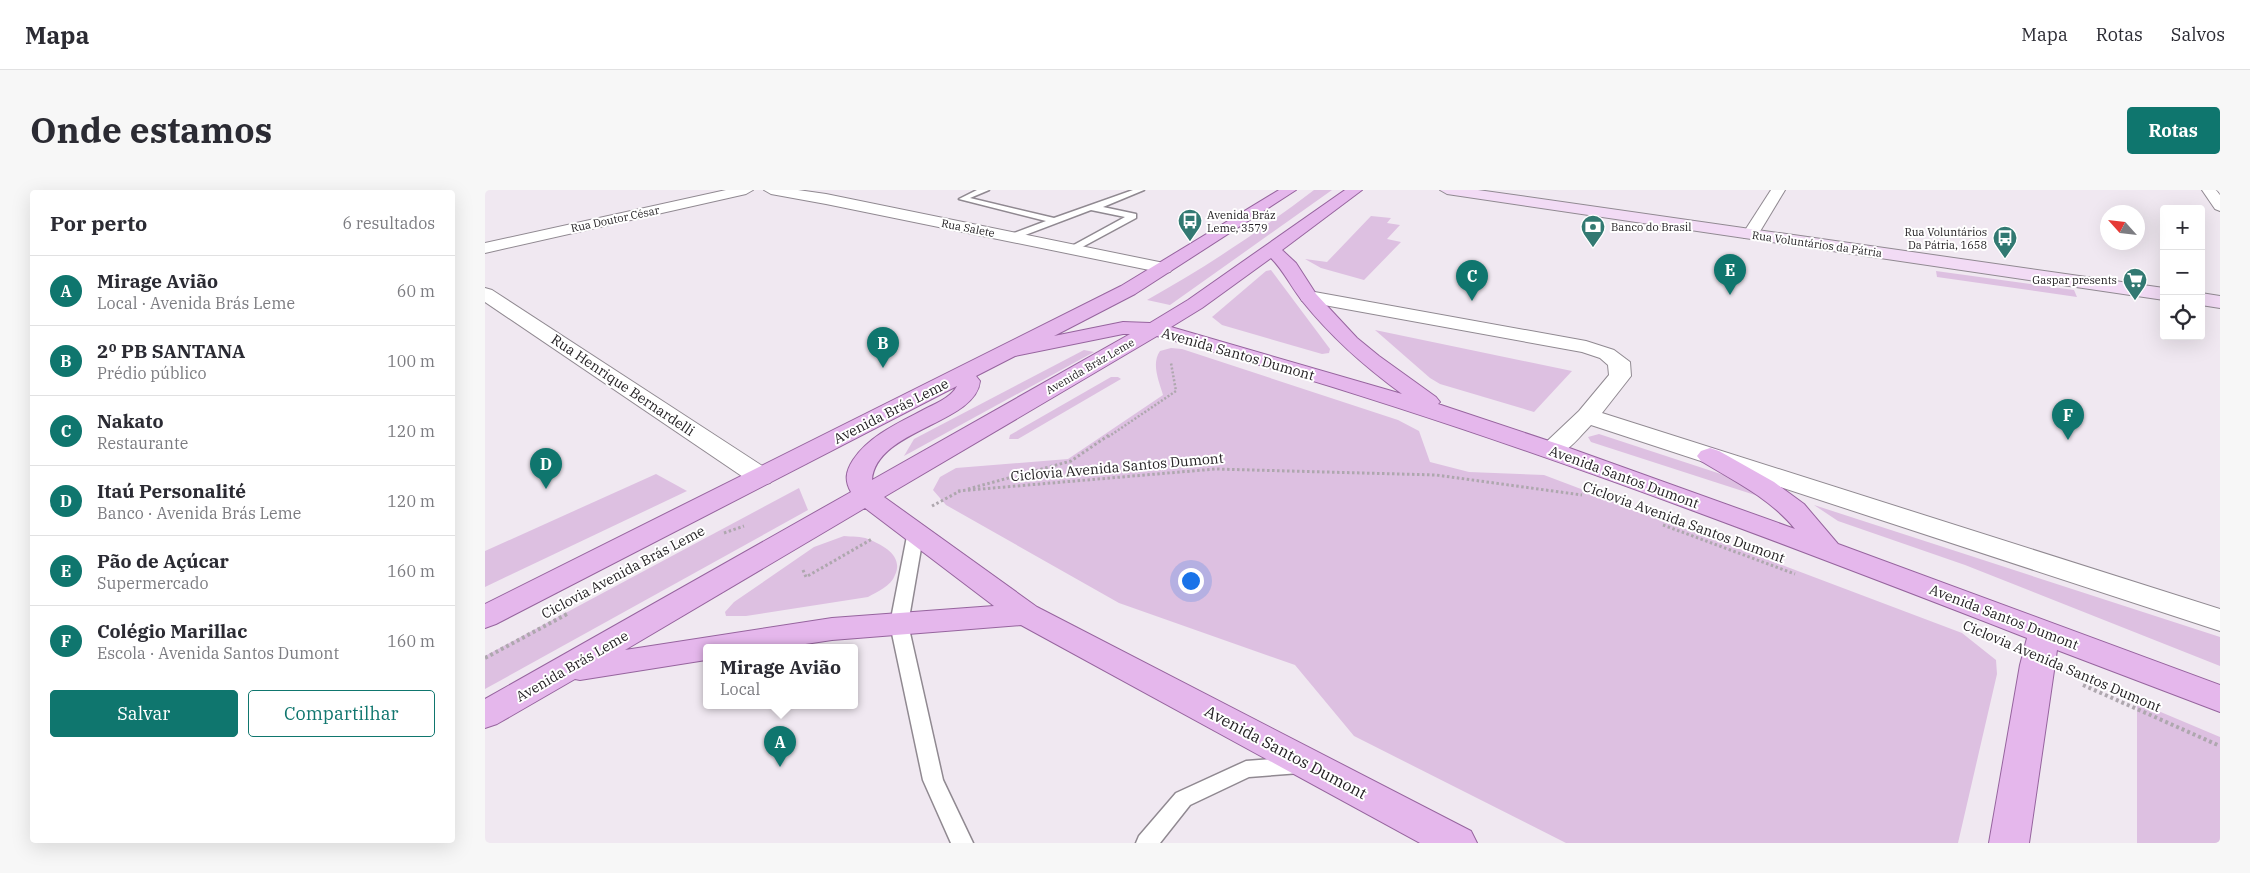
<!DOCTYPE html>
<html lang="pt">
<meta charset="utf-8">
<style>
:root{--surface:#fff;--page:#f7f7f7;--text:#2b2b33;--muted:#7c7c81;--line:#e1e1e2;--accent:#0f766e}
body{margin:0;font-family:"IBM Plex Serif",serif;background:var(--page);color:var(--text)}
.controls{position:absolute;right:15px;top:15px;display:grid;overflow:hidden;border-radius:5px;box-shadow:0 5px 20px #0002}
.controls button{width:45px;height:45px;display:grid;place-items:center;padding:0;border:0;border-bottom:1px solid var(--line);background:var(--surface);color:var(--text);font:25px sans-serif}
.compass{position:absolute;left:1615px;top:15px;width:45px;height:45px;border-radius:50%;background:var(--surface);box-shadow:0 5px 20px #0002;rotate:297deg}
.you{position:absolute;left:705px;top:390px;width:18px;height:18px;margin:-12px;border:4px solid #fff;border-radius:50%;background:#1a73e8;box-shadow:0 0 0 8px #1a73e833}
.badge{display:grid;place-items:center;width:32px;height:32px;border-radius:50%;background:var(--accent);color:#fff;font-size:16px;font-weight:700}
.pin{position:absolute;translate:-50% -41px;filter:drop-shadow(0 1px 2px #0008)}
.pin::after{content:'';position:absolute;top:26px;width:18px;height:15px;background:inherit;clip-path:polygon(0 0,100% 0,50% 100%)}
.popup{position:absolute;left:218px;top:454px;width:155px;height:65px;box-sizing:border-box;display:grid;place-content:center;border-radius:5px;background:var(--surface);filter:drop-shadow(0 1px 4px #0005);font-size:16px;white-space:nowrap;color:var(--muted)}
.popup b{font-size:19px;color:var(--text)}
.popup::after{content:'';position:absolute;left:50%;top:100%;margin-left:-10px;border:10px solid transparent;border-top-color:var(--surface)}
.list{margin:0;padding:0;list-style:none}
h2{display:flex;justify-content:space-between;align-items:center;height:65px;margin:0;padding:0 20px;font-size:21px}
h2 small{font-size:16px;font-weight:400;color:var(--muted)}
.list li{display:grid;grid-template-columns:32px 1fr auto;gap:15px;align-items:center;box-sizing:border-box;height:70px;padding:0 20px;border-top:1px solid var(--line)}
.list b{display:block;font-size:19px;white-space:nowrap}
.list p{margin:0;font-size:16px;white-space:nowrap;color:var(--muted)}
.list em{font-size:16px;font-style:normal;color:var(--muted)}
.actions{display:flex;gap:10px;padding:15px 20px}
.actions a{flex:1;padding:11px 0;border:1px solid var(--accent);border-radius:5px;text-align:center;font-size:18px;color:var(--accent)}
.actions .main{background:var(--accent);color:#fff}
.icon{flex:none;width:28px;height:28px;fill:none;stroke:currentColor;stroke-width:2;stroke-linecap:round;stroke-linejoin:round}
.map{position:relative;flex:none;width:1735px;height:653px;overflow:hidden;border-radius:5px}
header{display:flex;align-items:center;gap:30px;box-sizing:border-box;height:70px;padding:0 25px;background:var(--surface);border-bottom:1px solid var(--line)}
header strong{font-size:24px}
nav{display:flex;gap:28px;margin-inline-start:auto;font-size:18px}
.intro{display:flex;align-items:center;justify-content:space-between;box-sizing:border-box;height:120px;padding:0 30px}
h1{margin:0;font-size:35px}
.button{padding:12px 22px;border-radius:5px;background:var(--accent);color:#fff;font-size:18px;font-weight:700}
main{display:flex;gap:30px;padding:0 30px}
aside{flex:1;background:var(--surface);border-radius:5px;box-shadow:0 5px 20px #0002}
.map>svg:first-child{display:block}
</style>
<header>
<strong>Mapa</strong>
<nav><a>Mapa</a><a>Rotas</a><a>Salvos</a></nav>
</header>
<div class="intro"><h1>Onde estamos</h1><a class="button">Rotas</a></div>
<main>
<aside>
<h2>Por perto<small>6 resultados</small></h2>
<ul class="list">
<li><span class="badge">A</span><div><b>Mirage Avião</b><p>Local · Avenida Brás Leme</p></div><em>60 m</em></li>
<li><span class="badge">B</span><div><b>2º PB SANTANA</b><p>Prédio público</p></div><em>100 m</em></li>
<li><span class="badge">C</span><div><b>Nakato</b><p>Restaurante</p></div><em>120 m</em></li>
<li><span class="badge">D</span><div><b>Itaú Personalité</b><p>Banco · Avenida Brás Leme</p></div><em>120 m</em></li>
<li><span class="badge">E</span><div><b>Pão de Açúcar</b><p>Supermercado</p></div><em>160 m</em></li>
<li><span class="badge">F</span><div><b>Colégio Marillac</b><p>Escola · Avenida Santos Dumont</p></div><em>160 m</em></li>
</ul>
<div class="actions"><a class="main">Salvar</a><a>Compartilhar</a></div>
</aside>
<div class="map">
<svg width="1735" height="653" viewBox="0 0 1735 653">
<rect width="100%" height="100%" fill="#f0e8f1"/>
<!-- green -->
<g fill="#ddc0e1">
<path d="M829,0H847L685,115L662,110C721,77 775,41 829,0Z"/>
<path d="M886,26L906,28L902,33L915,35L902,49L916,52L879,90L836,78L820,69L842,72Z"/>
<path d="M786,80L845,159L844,163L837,164L737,135L727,127L781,81Z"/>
<path d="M1451,81L1589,100L1592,107L1452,87Z"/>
<path d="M890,140L1087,181L1049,222L955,194L945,188Z"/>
<path d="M686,158L697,159L913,230L934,241L945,272L984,282L1059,285L1477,443L1511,470L1512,484L1473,653H1081L869,546L810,475L634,413L461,315L448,300L455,287L471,278L583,269L678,205C674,191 666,174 675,161Z"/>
<path d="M599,160L609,162L419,266L429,249Z"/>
<path d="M626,187H633L636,189L533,249H524L525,245Z"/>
<path d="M1114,244L1251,289L1273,306L1106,252L1103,247Z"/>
<path d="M171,284L202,301L0,397V361Z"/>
<path d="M314,298L323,320L0,499V466Z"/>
<path d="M1329,315L1735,447V476L1480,375L1353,331Z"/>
<path d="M359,346C367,347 376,346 383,349C398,355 419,366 410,385C406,396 392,402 383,407L261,426H241L240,422L249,412L329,357Z"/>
<path d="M1652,512L1735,547V653H1652Z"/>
</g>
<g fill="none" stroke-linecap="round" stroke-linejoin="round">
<defs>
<g id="service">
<path d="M492,0H504L485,8L569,28L648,0H659L618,17L651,24V28L588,62L585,61V57L640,27L606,20L527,50L522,47L524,45L561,31L474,9Z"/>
<path d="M431,336L436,338L439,341L423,434L458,590L488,653H466L438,590L405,434L423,341L426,338Z"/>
<path d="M815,567L822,569L825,575L822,581L815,583L764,587L705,615L675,653H651L654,646L691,603L761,571Z"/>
</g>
<g id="minor">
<path d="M279,0H313L341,4L679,73L685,74L688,78L685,82L679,83L341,14L286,4Z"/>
<path d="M0,98L7,100L285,281L289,287L285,293L276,295L267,293L0,112Z"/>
<path d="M824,101L1101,151L1129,160L1145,172L1146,186L1117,223L1735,419V441L1106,235C1092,249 1079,270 1058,265L1055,260L1058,255L1094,221L1124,185L1123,175L1115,168L1097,162L817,111L815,107L817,103Z"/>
</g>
<g id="tertiary">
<path d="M241,0H268L261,4L0,63V53Z"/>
<path d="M1286,0H1300L1271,48H1259L1257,45Z"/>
<path d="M1717,0H1731L1735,5V21L1730,19Z"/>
</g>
<g id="secondary">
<path d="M955,0H993L1679,98V110L962,4Z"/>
<path d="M1716,103L1735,106V118L1716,115Z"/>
</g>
<path id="primary" d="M794,0H811L650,104L569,146L638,132L665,133L703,110L860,0H877L797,60L811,73L831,104L872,148L894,166L951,207L955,212L953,214L1076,255L1310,339C1286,309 1249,291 1216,271L1212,266L1216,261L1225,258L1234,261L1289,292L1319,314L1353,354L1735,495V522L1572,460L1544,653H1504L1535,475L1542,448C1256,337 969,226 672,146L399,307L552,417L986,641L992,653H935L536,435L347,450L294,458H221V470L95,490L90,489L12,534L0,538V509L366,302C359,290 361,281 368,270C384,246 413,233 438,220C449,214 466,208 472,196L11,434L0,438V414L636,96ZM786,68C799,81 806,97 818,112C847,148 880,177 917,204L686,137L717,118ZM638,144H645L387,290C391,239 491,234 495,191L491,186L530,166ZM380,318L509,416L347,428L140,460Z"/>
</defs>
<!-- service casing -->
<use href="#service" stroke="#908991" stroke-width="3"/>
<!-- minor casing -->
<use href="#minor" stroke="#908991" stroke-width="2"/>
<!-- tertiary casing -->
<use href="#tertiary" stroke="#908991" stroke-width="2"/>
<!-- secondary casing -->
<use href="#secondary" stroke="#908991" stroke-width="2"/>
<!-- primary casing -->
<use href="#primary" stroke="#96649e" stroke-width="2"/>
<!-- path-far2 -->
<path stroke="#aea7ae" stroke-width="2.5" stroke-dasharray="2 2" stroke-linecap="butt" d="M623,247L691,201L686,173"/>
<!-- path-far1 -->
<g stroke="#aea7ae" stroke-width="3" stroke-dasharray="2.5 2.5" stroke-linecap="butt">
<path d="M483,299L586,271L624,245"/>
<path d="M473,301L730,279L951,285L1097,305"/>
<path d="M447,316L475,301"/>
<path d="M1178,335L1310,384"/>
<path d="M239,343L259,336"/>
<path d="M318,380L321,387L387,349"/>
</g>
<!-- path -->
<g stroke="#aea7ae" stroke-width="4" stroke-dasharray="3 3" stroke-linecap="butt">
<path d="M0,468L82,424"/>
<path d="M1598,495L1735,556"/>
</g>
<!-- service -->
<use href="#service" fill="#fff" fill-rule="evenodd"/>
<!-- minor -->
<use href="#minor" fill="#fff" fill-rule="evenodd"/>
<!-- tertiary -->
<use href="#tertiary" fill="#fff" fill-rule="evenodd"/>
<!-- secondary -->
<use href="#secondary" fill="#f2dbf5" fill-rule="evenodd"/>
<!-- primary -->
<use href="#primary" fill="#e5b7ec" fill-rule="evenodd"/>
</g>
<!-- icons -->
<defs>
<symbol id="bus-pin" viewBox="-11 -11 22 30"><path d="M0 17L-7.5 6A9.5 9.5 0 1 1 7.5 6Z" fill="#327972" stroke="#fff"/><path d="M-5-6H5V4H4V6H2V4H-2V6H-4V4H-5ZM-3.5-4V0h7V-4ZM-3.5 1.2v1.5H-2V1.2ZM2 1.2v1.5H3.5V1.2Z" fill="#fff"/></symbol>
<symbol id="bank-pin" viewBox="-11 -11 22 30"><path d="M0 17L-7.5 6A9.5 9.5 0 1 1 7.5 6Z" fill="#327972" stroke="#fff"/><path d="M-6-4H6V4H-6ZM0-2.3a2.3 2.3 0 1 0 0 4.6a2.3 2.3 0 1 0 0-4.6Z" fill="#fff"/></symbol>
<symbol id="supermarket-pin" viewBox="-11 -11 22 30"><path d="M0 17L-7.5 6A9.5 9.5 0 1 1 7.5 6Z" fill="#327972" stroke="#fff"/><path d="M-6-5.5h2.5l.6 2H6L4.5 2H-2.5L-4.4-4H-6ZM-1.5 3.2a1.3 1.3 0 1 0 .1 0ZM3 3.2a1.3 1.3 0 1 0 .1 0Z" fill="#fff"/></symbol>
</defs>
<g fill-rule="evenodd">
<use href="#bus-pin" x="691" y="17" width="28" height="38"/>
<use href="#bank-pin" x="1094" y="23" width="28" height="38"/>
<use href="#bus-pin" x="1506" y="34" width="28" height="38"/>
<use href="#supermarket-pin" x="1636" y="76" width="28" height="38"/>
</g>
<g text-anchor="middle" stroke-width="4" stroke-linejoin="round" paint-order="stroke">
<!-- far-poi labels -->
<g font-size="11" fill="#252225" stroke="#fff" text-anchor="start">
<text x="722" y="29">Avenida Bráz<tspan x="722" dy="13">Leme, 3579</tspan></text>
<text x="1126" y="41">Banco do Brasil</text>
<text x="1502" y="46" text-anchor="end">Rua Voluntários<tspan x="1502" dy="13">Da Pátria, 1658</tspan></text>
<text x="1632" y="94" text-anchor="end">Gaspar presents</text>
</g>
<!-- far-street labels -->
<g font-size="11" fill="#252225" stroke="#fff">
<text transform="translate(130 29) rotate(-12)" y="4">Rua Doutor César</text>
<text transform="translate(483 38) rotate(11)" y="4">Rua Salete</text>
<text transform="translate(1332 54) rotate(8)" y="4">Rua Voluntários da Pátria</text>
<text transform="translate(605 176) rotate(-30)" y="4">Avenida Bráz Leme</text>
</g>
<!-- street labels -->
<g font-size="14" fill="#252225" stroke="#fff">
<text transform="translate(753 164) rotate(16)" y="5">Avenida Santos Dumont</text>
<text transform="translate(138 195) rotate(34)" y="5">Rua Henrique Bernardelli</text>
<text transform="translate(406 221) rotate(-27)" y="5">Avenida Brás Leme</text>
<text transform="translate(632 277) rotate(-5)" y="5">Ciclovia Avenida Santos Dumont</text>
<text transform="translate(1139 287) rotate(20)" y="5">Avenida Santos Dumont</text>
<text transform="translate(1199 332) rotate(20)" y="5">Ciclovia Avenida Santos Dumont</text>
<text transform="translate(138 382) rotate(-28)" y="5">Ciclovia Avenida Brás Leme</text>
<text transform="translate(1519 427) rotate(21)" y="5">Avenida Santos Dumont</text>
<text transform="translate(87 476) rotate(-30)" y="5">Avenida Brás Leme</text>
<text transform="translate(1577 476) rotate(23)" y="5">Ciclovia Avenida Santos Dumont</text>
</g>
<!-- near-street labels -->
<g font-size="16" fill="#252225" stroke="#fff">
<text transform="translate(801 562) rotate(28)" y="6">Avenida Santos Dumont</text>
</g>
</g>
</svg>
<div class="controls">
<button>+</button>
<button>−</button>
<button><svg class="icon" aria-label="locate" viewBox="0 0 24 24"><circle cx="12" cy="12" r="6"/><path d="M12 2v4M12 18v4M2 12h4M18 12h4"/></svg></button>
</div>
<svg class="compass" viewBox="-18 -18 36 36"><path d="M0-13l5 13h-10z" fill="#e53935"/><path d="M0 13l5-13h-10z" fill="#7c7c81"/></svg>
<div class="you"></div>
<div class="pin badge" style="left:295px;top:577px">A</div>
<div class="popup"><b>Mirage Avião</b>Local</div>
<div class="pin badge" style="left:398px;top:178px">B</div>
<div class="pin badge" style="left:987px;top:111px">C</div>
<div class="pin badge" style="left:61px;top:299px">D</div>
<div class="pin badge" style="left:1245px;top:105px">E</div>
<div class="pin badge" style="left:1583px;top:250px">F</div>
</div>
</main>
